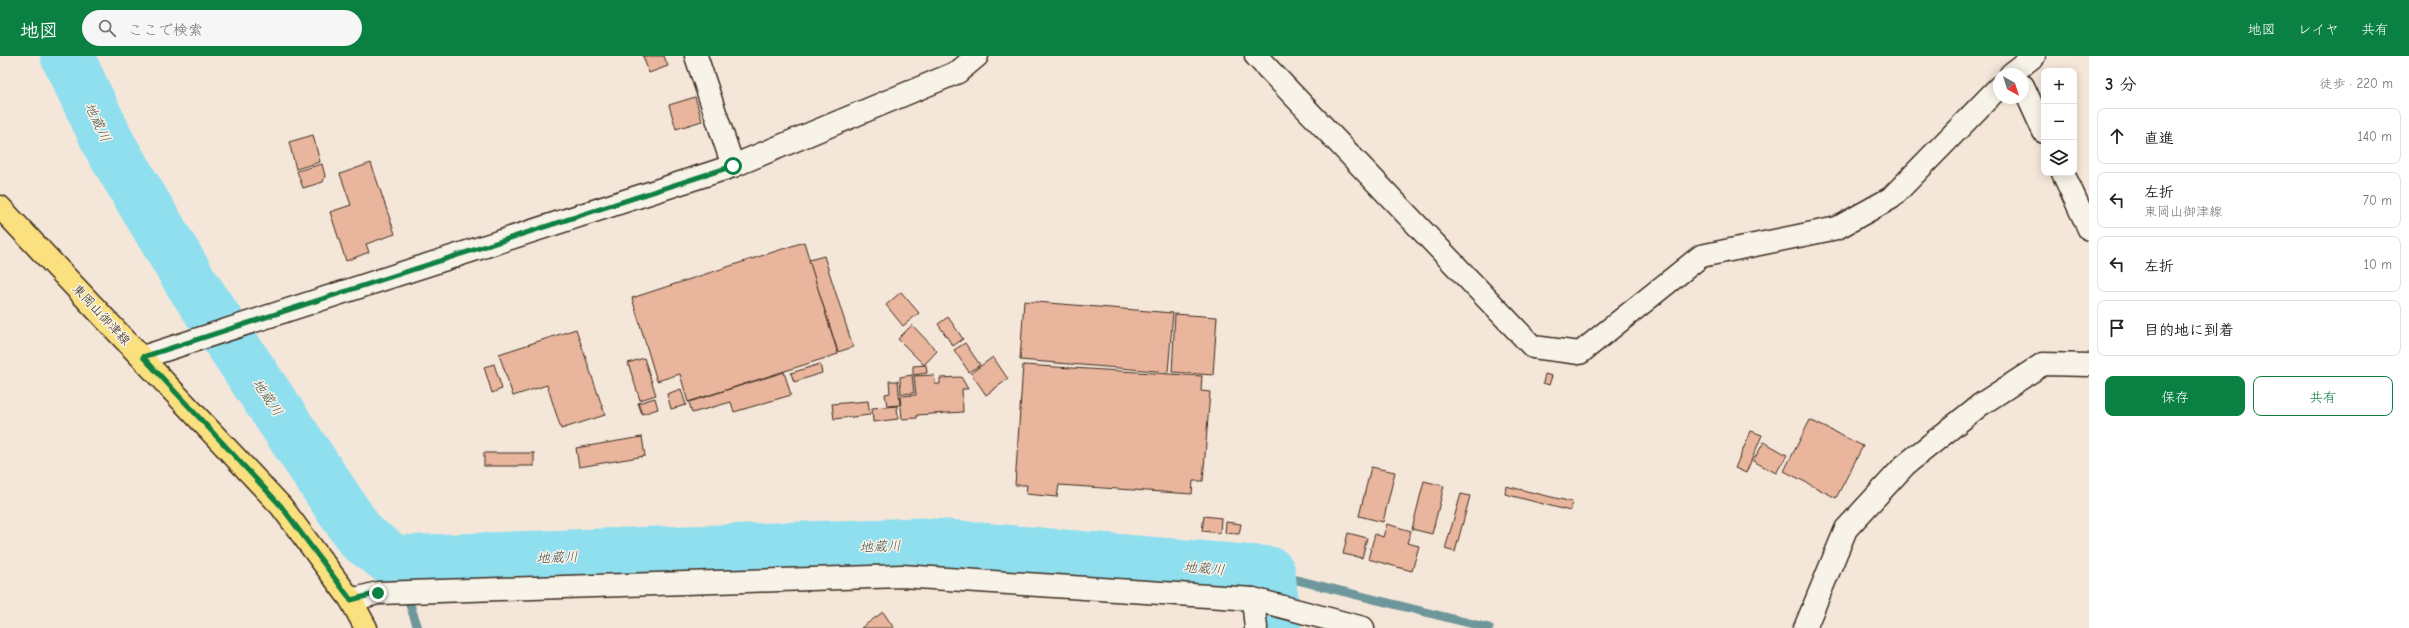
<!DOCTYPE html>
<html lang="ja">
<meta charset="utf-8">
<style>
:root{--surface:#fff;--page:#f6f6f6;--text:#202124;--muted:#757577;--line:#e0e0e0;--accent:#0b8043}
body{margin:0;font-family:"Comic Neue","Klee One",sans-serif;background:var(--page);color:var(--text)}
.controls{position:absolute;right:12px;top:12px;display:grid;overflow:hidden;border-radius:8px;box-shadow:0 2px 10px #0003}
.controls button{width:36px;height:36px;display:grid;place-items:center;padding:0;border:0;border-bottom:1px solid var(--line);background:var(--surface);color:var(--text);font:20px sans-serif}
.compass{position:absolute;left:1993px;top:12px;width:36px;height:36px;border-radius:50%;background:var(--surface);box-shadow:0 2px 10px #0003;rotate:141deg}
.stop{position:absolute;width:12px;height:12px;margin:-9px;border:3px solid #0b8043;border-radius:50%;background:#fff}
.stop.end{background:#0b8043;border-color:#fff;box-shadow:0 1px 4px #0008}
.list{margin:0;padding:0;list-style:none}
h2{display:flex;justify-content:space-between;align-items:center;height:52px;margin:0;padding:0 16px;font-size:17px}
h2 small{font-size:13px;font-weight:400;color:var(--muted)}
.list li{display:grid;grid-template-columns:26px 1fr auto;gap:12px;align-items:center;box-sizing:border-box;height:56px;margin:0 8px 8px;padding:0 8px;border:1px solid var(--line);border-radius:8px}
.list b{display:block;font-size:15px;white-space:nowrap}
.list p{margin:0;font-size:13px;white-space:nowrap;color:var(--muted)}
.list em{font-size:13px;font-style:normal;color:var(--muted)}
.actions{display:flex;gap:8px;padding:12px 16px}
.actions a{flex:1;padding:9px 0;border:1px solid var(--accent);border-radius:8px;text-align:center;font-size:14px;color:var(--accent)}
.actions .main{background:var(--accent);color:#fff}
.icon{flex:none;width:22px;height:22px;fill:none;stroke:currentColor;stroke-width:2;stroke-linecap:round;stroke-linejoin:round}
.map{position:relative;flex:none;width:2089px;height:572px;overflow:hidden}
header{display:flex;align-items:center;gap:24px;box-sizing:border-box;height:56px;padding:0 20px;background:var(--accent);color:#fff}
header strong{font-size:19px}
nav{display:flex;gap:22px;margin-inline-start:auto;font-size:14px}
.search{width:280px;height:36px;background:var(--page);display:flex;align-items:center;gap:10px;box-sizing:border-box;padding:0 14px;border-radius:22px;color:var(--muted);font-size:15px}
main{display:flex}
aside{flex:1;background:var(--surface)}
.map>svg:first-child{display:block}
</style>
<header>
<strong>地図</strong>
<div class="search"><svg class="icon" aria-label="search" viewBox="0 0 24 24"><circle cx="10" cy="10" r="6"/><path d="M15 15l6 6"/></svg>ここで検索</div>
<nav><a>地図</a><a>レイヤ</a><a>共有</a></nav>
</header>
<main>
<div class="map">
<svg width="2089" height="572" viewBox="0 0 2089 572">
<rect width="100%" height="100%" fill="#f4e7d9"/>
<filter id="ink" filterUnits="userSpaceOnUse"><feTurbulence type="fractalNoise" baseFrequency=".025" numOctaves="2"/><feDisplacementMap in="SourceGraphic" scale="8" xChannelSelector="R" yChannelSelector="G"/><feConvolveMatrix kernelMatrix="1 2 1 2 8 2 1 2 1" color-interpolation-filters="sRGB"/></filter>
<g filter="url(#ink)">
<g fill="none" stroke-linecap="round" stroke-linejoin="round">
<!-- stream -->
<g stroke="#6e979b" stroke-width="9">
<path d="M395,506L418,572"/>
<path d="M1269,517L1489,572"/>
</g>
<!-- river -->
<path stroke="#90dfef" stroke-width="53" d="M67,0L111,92L192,228L361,481L395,506L921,488L1269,517L1275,572"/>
</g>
<!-- building -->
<g fill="#e9b59c" stroke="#3b2a1e">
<path d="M643,0H664L668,10L649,17Z"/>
<path d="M695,41L702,65L676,73L669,49Z"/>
<path d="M313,79L320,106L296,113L289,86Z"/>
<path d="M371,107L395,178L366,188L369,196L346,205L330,156L351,149L340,118Z"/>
<path d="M322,108L325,120L323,126L303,132L297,115Z"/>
<path d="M804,186L838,298L688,346L680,318L657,325L632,242Z"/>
<path d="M824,200L853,291L838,296L809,204Z"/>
<path d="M901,236L919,257L903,270L886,249Z"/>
<path d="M1024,245L1173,257L1168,316L1020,304Z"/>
<path d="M1175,258L1217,261L1213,319L1172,316Z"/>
<path d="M948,261L963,283L953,290L938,268Z"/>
<path d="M912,269L937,295L924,309L898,283Z"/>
<path d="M576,273L605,359L561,373L547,329L513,340L499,298Z"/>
<path d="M965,287L980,309L969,316L954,294Z"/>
<path d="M993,301L1008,323L986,339L971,317Z"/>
<path d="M644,302L656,339L640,344L628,307Z"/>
<path d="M494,308L502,333L492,337L484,311Z"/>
<path d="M820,308L822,317L794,326L791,317Z"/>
<path d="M926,309L927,317L913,319V310Z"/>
<path d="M1023,309L1202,320L1201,335L1210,336L1203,425H1193L1192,438L1059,429L1057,441L1026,438L1027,429H1015Z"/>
<path d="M784,316L791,339L734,356L731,346L692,357L689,346Z"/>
<path d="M1545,318L1552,320L1549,329L1543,327Z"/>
<path d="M912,319L914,337L901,338L900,321Z"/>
<path d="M934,319L935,328H940V322L961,321L968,333H962L963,356L917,359V362L902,363L900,340L916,339L914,320Z"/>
<path d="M889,325H898L900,349L887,350L885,338L890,337Z"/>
<path d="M681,333L686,349L671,353L667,338Z"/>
<path d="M655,342L658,353L642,358L638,347Z"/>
<path d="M868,345L870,359L834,363L832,348Z"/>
<path d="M897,350L898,363L873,366L872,352Z"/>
<path d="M1810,364L1863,390L1836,442L1784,415Z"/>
<path d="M1751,375L1762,379L1746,417L1735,412Z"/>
<path d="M642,381L645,400L579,411L576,392Z"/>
<path d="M1764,386L1787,399L1776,417L1753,405Z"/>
<rect x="484" y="397" width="50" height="13"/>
<path d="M1371,411L1395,416L1383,466L1359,460Z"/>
<path d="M1424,425L1444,430L1432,478L1412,473Z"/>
<path d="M1506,430L1572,446L1570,455L1505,438Z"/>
<path d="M1461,438L1470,440L1455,496L1445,493Z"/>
<path d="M1204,460L1221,462L1220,477L1202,475Z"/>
<path d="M1226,466L1241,468L1239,478L1225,477Z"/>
<path d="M1387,468L1411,475L1407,487L1419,490L1412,515L1368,503L1375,478L1383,481Z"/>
<path d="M1348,477L1367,482L1362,502L1343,498Z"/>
<path d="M883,556L894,572H861Z"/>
</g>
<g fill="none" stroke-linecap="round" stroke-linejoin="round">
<defs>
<g id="minor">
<path d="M696,0L733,110"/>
<path d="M1256,0L1533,291L1580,297L1701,200L1837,172L1891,142L1999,31"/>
<path d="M2011,18L2034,0"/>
<path d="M2023,30L2044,76"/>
<path d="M2063,117L2089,173"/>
<path d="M1253,543L1256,572"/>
</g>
<g id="tertiary">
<path d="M143,301L733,110L958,16L977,0"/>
<path d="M351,544L378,537L902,520L1253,543L1363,572"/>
<path d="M1805,572L1846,473L1905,409L1980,349L2043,308L2089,309"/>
</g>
<path id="primary" d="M0,151L281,450L351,544L366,572"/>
</defs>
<!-- minor casing -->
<use href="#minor" stroke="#3b2a1e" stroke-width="25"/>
<!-- tertiary casing -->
<use href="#tertiary" stroke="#3b2a1e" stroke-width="25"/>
<!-- primary casing -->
<use href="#primary" stroke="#3b2a1e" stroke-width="25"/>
<!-- minor -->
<use href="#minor" stroke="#f7f3e8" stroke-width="22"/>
<!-- tertiary -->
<use href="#tertiary" stroke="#f7f3e8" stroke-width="22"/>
<!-- primary -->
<use href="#primary" stroke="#fbe080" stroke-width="22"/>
</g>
</g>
<g fill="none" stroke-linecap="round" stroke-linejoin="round" filter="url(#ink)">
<!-- route -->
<path stroke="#0b8043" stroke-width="5" d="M378,537L351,544L281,450L143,301L733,110"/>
</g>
<g text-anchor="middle" stroke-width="3" stroke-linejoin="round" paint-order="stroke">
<!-- street labels -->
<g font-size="13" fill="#3b2a1e" stroke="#f7f3e8">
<text transform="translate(102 258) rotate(47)" y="5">東岡山御津線</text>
</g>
<!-- water labels -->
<g font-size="14" font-style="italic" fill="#505752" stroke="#f7f3e8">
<text transform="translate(98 66) rotate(65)" y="5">地蔵川</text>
<text transform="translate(268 341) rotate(56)" y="5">地蔵川</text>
<text transform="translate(880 490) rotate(-2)" y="5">地蔵川</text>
<text transform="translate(557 501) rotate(-2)" y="5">地蔵川</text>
<text transform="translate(1204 512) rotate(5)" y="5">地蔵川</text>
</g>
</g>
</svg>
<div class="controls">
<button>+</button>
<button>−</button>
<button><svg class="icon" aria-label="layers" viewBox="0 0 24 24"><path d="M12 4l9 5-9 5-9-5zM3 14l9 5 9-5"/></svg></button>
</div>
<svg class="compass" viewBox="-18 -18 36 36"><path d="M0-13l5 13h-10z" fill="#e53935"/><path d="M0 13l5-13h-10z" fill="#757577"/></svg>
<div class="stop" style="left:733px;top:110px"></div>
<div class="stop end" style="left:378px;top:537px"></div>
</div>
<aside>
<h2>3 分<small>徒歩 · 220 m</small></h2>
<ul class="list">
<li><svg class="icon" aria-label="ahead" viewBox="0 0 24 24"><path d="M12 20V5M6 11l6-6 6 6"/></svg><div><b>直進</b></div><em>140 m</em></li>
<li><svg class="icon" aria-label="left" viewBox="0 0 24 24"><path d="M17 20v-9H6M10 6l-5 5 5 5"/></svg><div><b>左折</b><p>東岡山御津線</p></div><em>70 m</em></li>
<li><svg class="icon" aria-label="left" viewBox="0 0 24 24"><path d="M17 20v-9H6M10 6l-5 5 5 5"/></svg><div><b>左折</b></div><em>10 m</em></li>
<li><svg class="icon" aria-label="arrive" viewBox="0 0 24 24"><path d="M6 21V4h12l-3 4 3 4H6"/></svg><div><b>目的地に到着</b></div></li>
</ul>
<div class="actions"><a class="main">保存</a><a>共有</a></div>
</aside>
</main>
